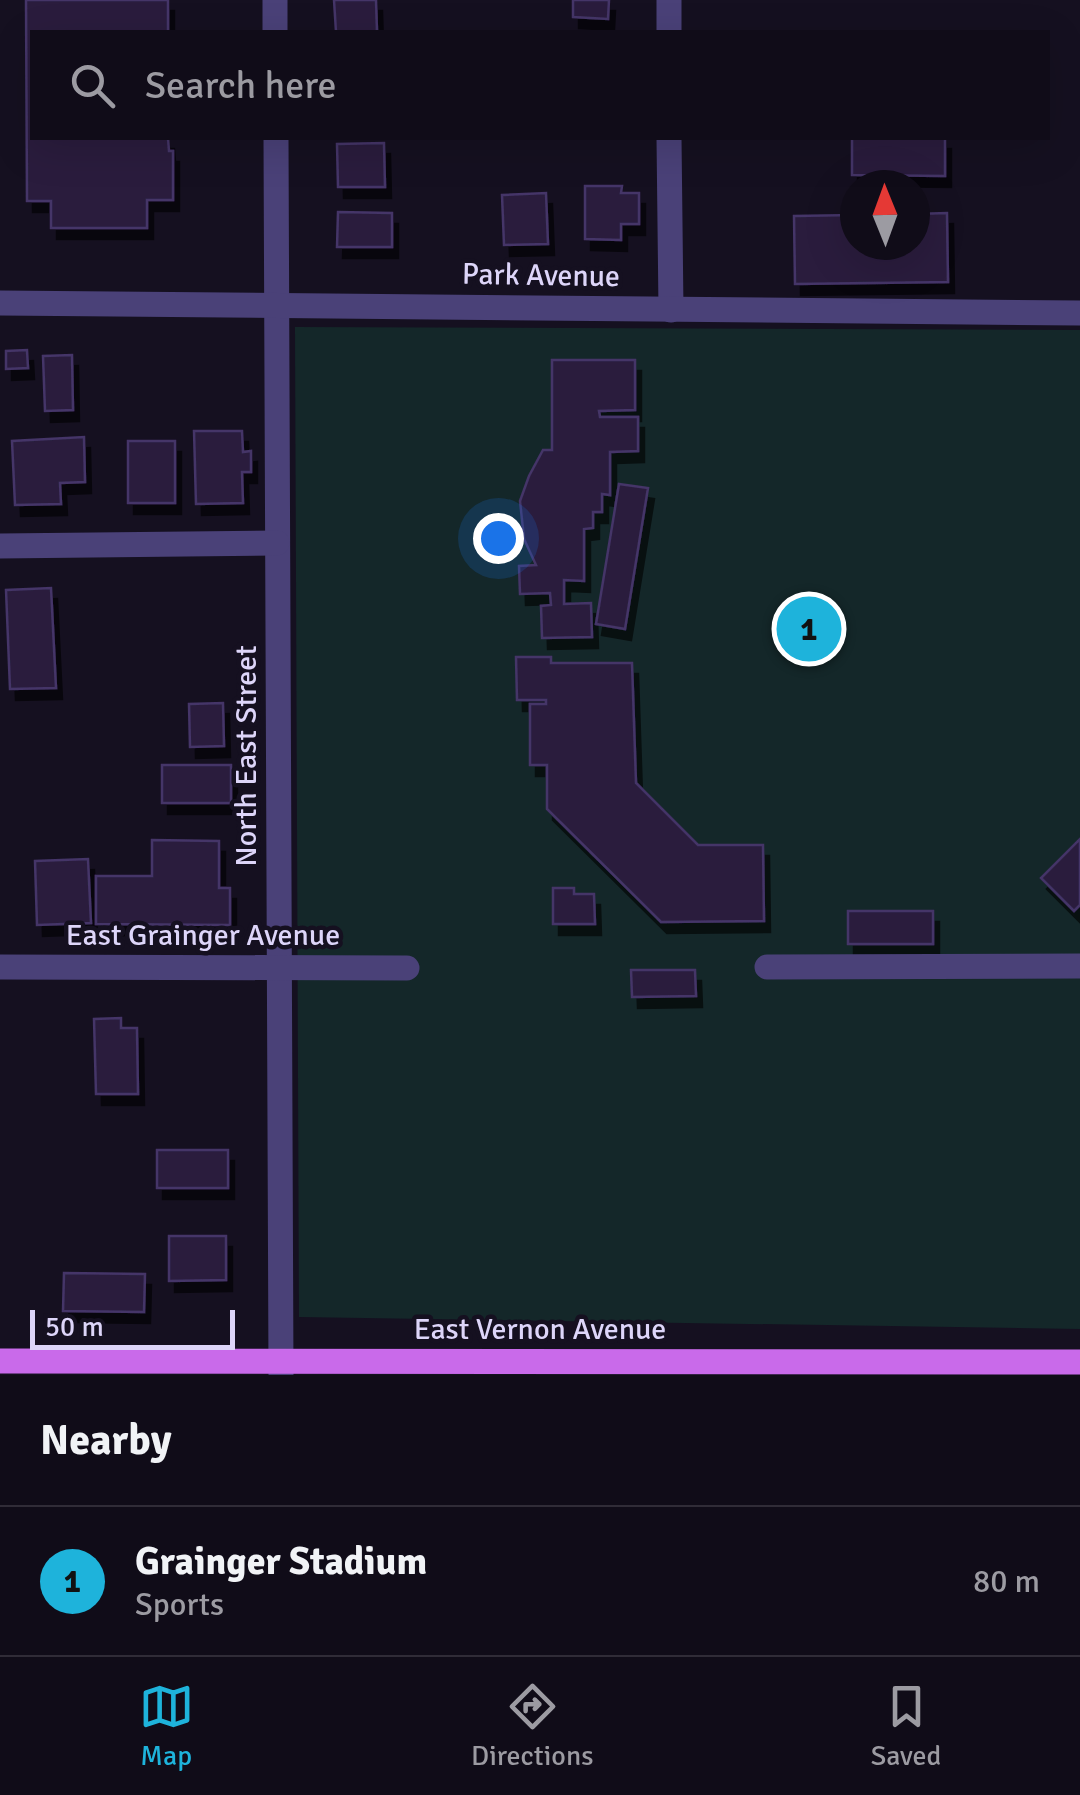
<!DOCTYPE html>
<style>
:root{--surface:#100c18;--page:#1e1a25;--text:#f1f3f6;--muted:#9c9ba2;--line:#302c37;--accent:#1eb3db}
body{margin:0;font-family:Signika,sans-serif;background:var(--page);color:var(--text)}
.compass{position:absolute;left:840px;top:170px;width:90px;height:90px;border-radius:50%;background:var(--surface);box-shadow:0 10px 40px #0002;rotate:359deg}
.scale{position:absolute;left:30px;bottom:25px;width:205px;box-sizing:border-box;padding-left:10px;border:5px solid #ddd5f9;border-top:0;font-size:28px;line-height:35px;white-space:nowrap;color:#ddd5f9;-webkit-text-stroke:8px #151020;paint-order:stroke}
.you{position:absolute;left:498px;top:538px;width:35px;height:35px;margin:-25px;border:8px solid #fff;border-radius:50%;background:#1a73e8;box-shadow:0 0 0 15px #1a73e833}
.badge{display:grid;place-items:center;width:65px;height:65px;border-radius:50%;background:var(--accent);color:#111;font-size:32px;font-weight:700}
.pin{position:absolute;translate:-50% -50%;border:5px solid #fff;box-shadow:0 2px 10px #0006}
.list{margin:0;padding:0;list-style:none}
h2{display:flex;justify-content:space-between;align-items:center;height:130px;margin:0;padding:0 40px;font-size:42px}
h2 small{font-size:32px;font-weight:400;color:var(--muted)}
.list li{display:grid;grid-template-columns:65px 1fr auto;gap:30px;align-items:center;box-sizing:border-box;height:150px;padding:0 40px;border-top:2px solid var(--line)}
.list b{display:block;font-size:38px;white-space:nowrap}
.list p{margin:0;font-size:32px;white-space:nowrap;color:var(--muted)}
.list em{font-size:32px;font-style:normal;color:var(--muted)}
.icon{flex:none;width:55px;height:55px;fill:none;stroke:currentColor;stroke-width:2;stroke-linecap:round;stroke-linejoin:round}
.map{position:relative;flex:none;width:1080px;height:1375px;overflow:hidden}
.search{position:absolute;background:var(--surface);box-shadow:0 10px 40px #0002;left:30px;right:30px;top:30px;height:110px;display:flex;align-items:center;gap:25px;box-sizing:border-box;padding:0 35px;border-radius:0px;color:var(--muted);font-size:38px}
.sheet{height:280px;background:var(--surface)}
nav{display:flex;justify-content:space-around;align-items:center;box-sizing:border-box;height:140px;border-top:2px solid var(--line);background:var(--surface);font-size:28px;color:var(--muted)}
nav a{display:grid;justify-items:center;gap:5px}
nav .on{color:var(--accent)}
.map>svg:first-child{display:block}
</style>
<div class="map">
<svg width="1080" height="1375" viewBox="0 0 1080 1375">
<defs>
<filter id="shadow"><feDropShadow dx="6" dy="11" stdDeviation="0" flood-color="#0009"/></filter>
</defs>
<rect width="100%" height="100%" fill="#151020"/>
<!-- green -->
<path fill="#142729" d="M295,327L1080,330V1329L299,1317Z"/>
<!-- building -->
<g fill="#291f3e" stroke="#443467" stroke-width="2.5" filter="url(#shadow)">
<path d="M26,0H168V32H32V138H168L169,151H173V200H147V228H51V201H27Z"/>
<path d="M334,0H376L377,32H336Z"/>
<path d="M573,0H609L608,19L573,17Z"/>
<path d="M852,138H945V176L852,175Z"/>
<path d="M384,143L385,187H338L337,144Z"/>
<path d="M585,186H622L621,193H639V224H621V240L585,239Z"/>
<path d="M546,193L548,244L504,245L502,195Z"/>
<path d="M338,212L392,213V247H337Z"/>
<path d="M947,213L948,282L795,284L794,216L855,215V245H915V214Z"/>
<path d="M27,350L28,368L6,369V351Z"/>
<path d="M72,355L73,410L45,411L43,356Z"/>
<path d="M552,360H635V410L599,411L600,417H638V451L610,452V495L602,494V512H593V528L584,529V581L564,580V604L591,603L592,637L542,638L541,606L551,605L550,593L520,594L519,566L536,565L524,539L520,501L529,476L543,450H552Z"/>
<path d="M194,431H242L243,452L251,451V472H242L243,503L196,504Z"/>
<path d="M84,437L85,482L60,483L61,504L15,505L12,441Z"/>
<rect x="128" y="441" width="47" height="62"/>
<path d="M619,484L648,488L625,629L596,624Z"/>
<path d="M51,588L56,688L10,689L6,590Z"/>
<path d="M516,657H551V663H632L636,783L698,845H763L764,921L661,922L547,809V765H530V704H546V700H517Z"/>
<path d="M223,703L224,746L190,747L189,704Z"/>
<rect x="162" y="765" width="69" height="38"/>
<path d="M1080,839V905L1074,911L1041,878Z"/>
<path d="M152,840L219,841V888H230V925L96,924V876H152Z"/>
<path d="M88,859L91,923L37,925L35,861Z"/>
<path d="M553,888H574V894H594L595,924H553Z"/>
<rect x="848" y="911" width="85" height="33"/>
<path d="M631,970H695L696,996L632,997Z"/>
<path d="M121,1018V1028H137L138,1094H96L94,1019Z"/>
<rect x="157" y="1150" width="71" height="38"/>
<path d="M169,1236H226V1280L169,1281Z"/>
<path d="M64,1273L145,1274L144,1312L63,1311Z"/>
</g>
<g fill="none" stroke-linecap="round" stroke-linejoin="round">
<!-- minor -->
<g stroke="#4a4178" stroke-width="25">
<path d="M275,0V32"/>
<path d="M669,32V0"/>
<path d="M276,138L281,1375"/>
<path d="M669,138L671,310"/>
<path d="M0,303L1080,313"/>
<path d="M0,546L277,543"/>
<path d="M0,967L407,968"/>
<path d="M767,967L1080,966"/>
</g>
<!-- major -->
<path stroke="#c96aea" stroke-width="25" d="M0,1361L1080,1362"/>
</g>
<g text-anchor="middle" stroke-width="9" stroke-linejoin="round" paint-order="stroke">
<!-- street labels -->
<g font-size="30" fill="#ddd5f9" stroke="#151020">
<text transform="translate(541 275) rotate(1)" y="10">Park Avenue</text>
<text transform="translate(246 756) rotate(-90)" y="10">North East Street</text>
<text x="203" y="945">East Grainger Avenue</text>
<text x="540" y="1339">East Vernon Avenue</text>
</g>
</g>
</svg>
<svg class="compass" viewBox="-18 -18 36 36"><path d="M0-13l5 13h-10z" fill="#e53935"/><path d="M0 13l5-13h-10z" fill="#9c9ba2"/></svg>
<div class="scale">50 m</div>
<div class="you"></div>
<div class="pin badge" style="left:809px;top:629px">1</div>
<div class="search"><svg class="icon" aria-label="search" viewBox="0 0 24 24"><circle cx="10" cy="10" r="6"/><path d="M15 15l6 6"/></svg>Search here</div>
</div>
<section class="sheet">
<h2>Nearby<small></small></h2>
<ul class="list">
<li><span class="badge">1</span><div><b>Grainger Stadium</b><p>Sports</p></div><em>80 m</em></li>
</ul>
</section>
<nav>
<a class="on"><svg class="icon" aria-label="map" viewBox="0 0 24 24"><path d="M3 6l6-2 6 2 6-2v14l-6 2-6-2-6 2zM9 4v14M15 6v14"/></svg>Map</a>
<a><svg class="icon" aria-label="directions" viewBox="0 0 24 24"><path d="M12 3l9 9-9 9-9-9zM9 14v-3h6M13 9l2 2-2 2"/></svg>Directions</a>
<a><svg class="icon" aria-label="saved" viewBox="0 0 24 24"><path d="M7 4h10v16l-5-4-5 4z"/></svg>Saved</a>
</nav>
